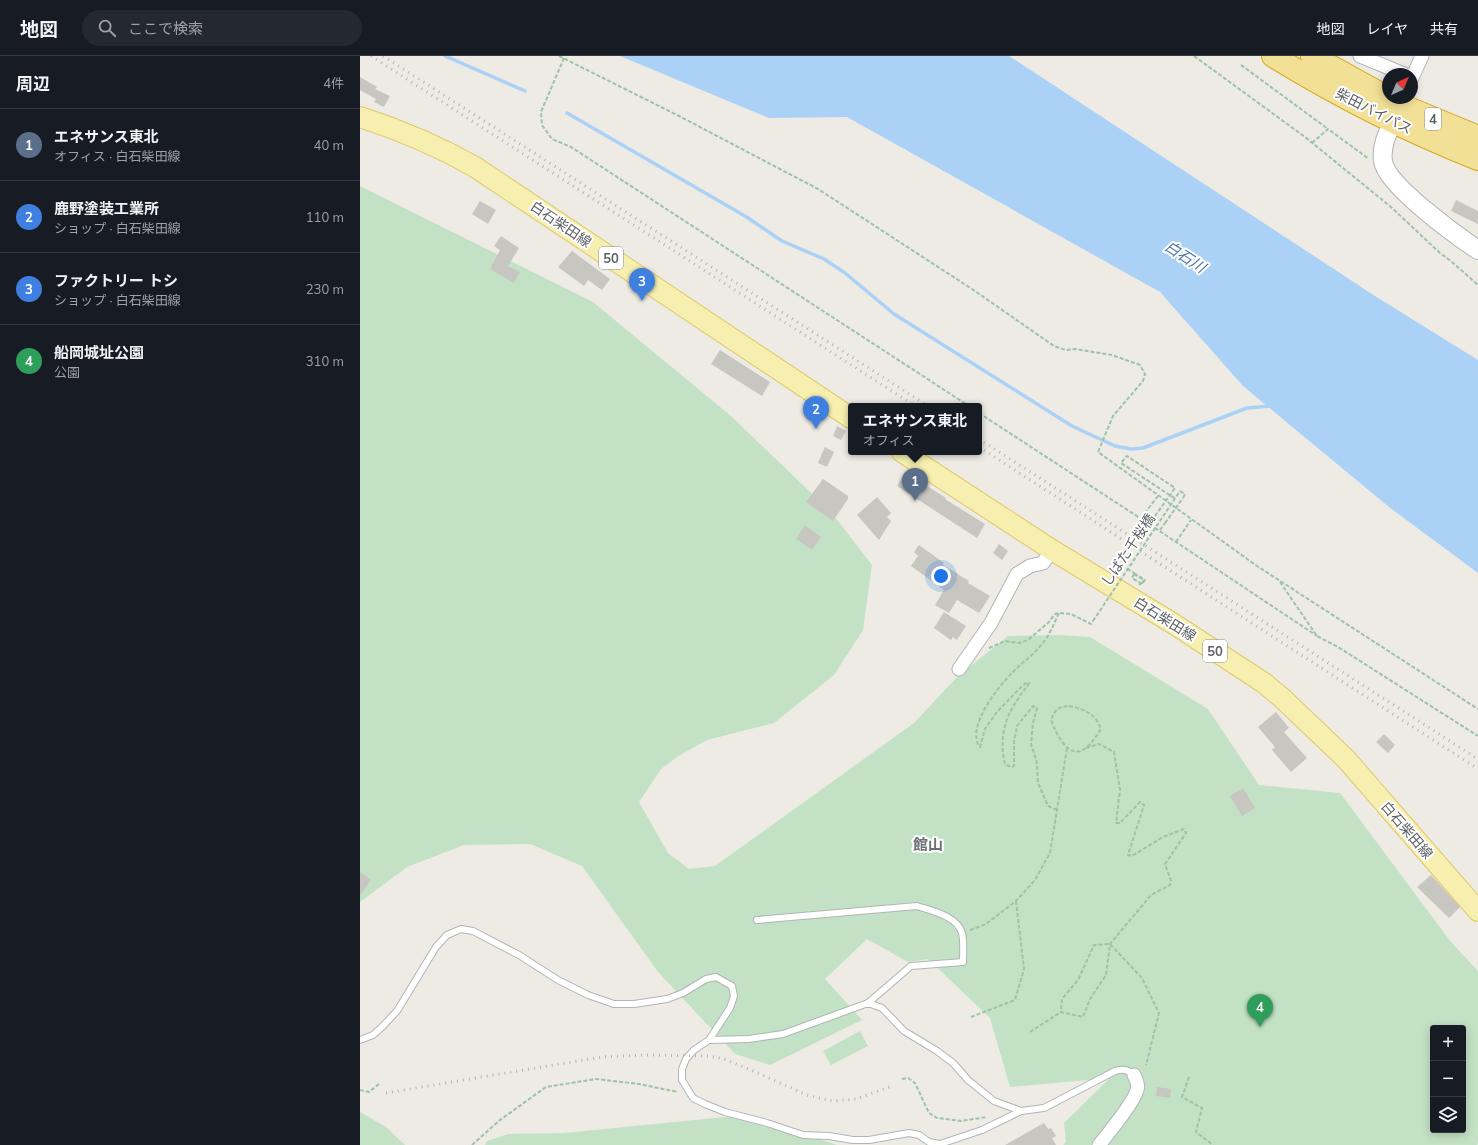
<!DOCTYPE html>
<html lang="ja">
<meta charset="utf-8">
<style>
:root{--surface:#171b24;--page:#242831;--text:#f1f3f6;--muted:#9ea1a6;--line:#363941;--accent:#d65540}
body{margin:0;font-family:Mulish,"Noto Sans JP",sans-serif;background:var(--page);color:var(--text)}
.controls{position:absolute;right:12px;bottom:12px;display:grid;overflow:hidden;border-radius:4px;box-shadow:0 2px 10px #0003}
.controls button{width:36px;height:36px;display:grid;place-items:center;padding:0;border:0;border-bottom:1px solid var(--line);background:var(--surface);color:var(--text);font:20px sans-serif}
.compass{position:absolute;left:1022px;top:12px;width:36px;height:36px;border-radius:50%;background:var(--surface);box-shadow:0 2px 10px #0003;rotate:44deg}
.you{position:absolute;left:581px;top:520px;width:14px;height:14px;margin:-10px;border:3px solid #fff;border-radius:50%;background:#1a73e8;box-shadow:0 0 0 6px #1a73e833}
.badge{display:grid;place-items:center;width:26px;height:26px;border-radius:50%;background:var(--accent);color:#fff;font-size:13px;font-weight:700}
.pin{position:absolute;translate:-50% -33px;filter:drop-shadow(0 1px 2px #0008)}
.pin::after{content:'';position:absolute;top:21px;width:14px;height:12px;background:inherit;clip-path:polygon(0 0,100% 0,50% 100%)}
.popup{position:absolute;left:488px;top:347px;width:134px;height:52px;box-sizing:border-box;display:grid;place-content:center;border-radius:4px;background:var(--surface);filter:drop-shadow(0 1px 3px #0005);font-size:13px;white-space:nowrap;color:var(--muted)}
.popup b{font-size:15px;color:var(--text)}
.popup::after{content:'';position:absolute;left:50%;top:100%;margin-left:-8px;border:8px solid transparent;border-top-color:var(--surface)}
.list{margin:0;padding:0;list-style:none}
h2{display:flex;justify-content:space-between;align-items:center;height:52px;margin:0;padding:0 16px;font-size:17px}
h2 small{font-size:13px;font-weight:400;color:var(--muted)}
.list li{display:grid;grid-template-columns:26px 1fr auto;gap:12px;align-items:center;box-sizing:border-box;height:72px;padding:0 16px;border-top:1px solid var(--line)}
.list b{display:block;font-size:15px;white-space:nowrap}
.list p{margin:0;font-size:13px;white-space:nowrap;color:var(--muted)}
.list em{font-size:13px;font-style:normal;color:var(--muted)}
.icon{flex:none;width:22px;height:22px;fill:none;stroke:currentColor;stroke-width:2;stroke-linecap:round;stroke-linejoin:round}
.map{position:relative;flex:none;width:1118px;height:1089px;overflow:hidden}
header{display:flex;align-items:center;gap:24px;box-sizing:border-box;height:56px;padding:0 20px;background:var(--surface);border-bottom:1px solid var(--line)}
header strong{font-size:19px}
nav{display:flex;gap:22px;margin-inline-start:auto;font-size:14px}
.search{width:280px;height:36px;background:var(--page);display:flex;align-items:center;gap:10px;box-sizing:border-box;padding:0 14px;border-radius:22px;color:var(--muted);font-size:15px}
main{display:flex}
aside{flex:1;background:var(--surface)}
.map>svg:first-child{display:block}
</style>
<header>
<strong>地図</strong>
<div class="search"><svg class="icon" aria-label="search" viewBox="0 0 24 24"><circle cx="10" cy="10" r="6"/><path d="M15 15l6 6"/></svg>ここで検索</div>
<nav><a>地図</a><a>レイヤ</a><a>共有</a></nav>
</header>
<main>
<aside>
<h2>周辺<small>4件</small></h2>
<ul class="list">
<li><span class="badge" style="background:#5c6f8a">1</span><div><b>エネサンス東北</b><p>オフィス · 白石柴田線</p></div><em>40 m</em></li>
<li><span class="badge" style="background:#3f7fe0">2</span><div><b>鹿野塗装工業所</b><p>ショップ · 白石柴田線</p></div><em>110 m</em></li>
<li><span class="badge" style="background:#3f7fe0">3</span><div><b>ファクトリー トシ</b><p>ショップ · 白石柴田線</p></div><em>230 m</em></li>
<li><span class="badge" style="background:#2e9e5b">4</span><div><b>船岡城址公園</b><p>公園</p></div><em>310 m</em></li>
</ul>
</aside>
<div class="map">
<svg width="1118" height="1089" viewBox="0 0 1118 1089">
<rect width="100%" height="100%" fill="#edebe4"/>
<!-- green -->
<g fill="#c3e2c5" fill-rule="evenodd">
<path d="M0,130L233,246L371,360L471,456L512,509L503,574L474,619L414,667L347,684L320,699L301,713L279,746L308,797L329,813L355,810L554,667L597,621L648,580L699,579L730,581L848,653L899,729L980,737L1091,886L1118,915V1087L1117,1089H703L706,1086L704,1067L750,1022L650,1031L630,962L568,903L548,906L507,883L465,923L502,964L410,1009L375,998L298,916L222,810L170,788L104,789L47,811L0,846ZM1073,972H1103V1074H1073Z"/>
<path d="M500,975L508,990L471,1009L463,995Z"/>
<path d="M0,1056L26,1071L45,1089H0Z"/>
<path d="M385,1059L477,1089H125L127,1085L148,1078L204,1077Z"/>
</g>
<!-- water -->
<path fill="#abd1f6" d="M260,0H649L1015,240L1118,304V517L1029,451L883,330L800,236L487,61L409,62Z"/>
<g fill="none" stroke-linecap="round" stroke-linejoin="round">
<!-- stream -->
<g stroke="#abd1f6" stroke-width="3.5">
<path d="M85,0L165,35"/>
<path d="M207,57L385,160L422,185L464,203L485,217L534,258L712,370L755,390L771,393L783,392L887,352L911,350"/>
</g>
</g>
<!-- building -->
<g fill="#c8c6c0">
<path d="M0,21L17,31L15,33L30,40L24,51L14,46L16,43L0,34Z"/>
<path d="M1096,144L1118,155V168L1091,155Z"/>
<path d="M120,145L136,154L128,168L112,158Z"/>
<path d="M141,180L159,192L148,210L160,216L154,227L130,213L140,194L134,190Z"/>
<path d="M212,195L250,223L242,234L228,224L224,230L198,211Z"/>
<path d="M360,294L410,326L402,340L351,308Z"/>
<path d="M477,370L486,375L481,384L473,380Z"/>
<path d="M465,391L474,396L467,411L458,407Z"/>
<path d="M545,416L586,442L585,443L625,468L617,482L537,430Z"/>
<path d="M463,423L488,440V443L473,465L446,446Z"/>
<path d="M517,441L531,457L527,461L531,465L519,484L497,459Z"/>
<path d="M445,469L461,481L452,494L436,483Z"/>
<path d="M639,488L648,495L642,504L633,497Z"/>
<path d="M559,489L584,507L583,509L609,525L608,527L630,540L619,557L597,544L589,557L575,549L584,534L551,510L558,500L554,496Z"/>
<path d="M584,556L606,570L597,584L593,581L591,584L574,572Z"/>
<path d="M916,656L929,672L924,676L947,702L931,716L912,694L915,691L898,671Z"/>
<path d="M1024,678L1035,689L1028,697L1016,686Z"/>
<path d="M883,732L895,752L882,760L870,740Z"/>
<path d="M0,816L11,824L0,839Z"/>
<path d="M1071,819L1100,851L1089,862L1057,831Z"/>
<path d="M797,1031L811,1033L810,1042L796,1040Z"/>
<path d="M684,1067L688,1073L691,1072L696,1080L692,1082L696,1089H645Z"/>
</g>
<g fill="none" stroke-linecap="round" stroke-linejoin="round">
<defs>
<g id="lane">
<path d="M397,864L557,850C572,855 597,860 602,877C604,884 603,899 603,906L551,910L508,947"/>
<path d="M0,984L13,979L23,970L37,955L76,891L87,879L101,873L113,875L159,899L198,924L228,939L254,948H274L307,943L323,937L346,923L356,921L372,930L374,940L370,952L349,984L334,994L326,1003L322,1013V1024L333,1042L345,1048L365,1056L407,1067L443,1079L469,1080L493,1084H509L549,1077L559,1079L569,1086L580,1088L622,1074L661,1055L684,1052L755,1015C763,1013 767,1013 774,1019"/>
<path d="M349,984L389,983L423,978L508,947L522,952L544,975L577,995L593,1007L608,1024L634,1045L661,1055"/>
</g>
<g id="street">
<path d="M1000,0L1044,18"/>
<path d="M1052,22L1062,0"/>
<path d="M599,613L631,567L657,518L670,510L683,507L692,494"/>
<path d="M739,1089C748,1078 774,1046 777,1034C779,1029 776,1023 774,1019"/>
</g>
<path id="secondary" d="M1039,53C1032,69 1020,87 1023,105C1026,129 1097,180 1118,194"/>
<g id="primary">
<path d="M0,61C40,74 78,90 115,111L491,362"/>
<path d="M542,396L692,494L814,568L904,627L922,642L986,703L1118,855"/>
</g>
<g id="highway">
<path d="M913,0C978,40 1047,75 1118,103"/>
<path d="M952,0L1028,42"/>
<path d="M1029,42L1041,49L1118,81"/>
</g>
</defs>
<!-- lane casing -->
<use href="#lane" stroke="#b1b4b8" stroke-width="8"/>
<!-- street casing -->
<use href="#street" stroke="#b1b4b8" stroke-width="15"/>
<!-- secondary casing -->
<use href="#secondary" stroke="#b0b3b7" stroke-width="20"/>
<!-- primary casing -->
<use href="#primary" stroke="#e2c768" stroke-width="22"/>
<!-- highway casing -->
<use href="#highway" stroke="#d8a818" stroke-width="24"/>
<!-- path -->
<g stroke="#9dc2aa" stroke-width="2" stroke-dasharray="4 2" stroke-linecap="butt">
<path d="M199,0L319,60L458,133L612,233L694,290L706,294L715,293L752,299L780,309L785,318L783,325L753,360L738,396L897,510L1118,653"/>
<path d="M834,0L945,81L1031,151L1080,197L1092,206L1118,229"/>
<path d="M204,2L181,56L182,69L192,83L211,91L609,350"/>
<path d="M881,9L968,73"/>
<path d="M952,87L968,73L1009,103"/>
<path d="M619,357L789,468L957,580"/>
<path d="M820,435L825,438L823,442"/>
<path d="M811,440L815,442"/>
<path d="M781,462L798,440"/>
<path d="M789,468L795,460"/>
<path d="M800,474L805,467"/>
<path d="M816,486L831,464"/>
<path d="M767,513L774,517"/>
<path d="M774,518L784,524L781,529L779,528"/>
<path d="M920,526L957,580L978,591L1118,680"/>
<path d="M629,592L645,585L659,587L668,584L689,566L695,558L699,557L711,558L731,568L733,565"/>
<path d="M709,650C724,653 736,658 741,673C737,679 733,686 727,691C709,707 696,677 691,664C696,653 697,651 709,650Z"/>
<path d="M726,692L739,688L754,696L760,734L756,767H760L780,746L784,749L768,799L772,800L803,781L824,773L826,777L805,808L811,825L810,829L791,839L750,888L746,919L730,943L723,961L701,956L702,943L718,924L734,889L750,888L782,922L799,957L786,1009"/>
<path d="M697,754L688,750L678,727L677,707L671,688L673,667L677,652L673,650L657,670L654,685V710L651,711L645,708C639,685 644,662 658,643C661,637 666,633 669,627H666L662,630L636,657L625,673L620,691C605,672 638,631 652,617C661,607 673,600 681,589C689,581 694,567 699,557"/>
<path d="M610,874L626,868L656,845L675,824L690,797L707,692"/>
<path d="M611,961L655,944L664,913L656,845"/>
<path d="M670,976L701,956"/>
<path d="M829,1021L822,1041L842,1052L836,1076L853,1089"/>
<path d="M542,1023L548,1022L555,1027L569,1057L577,1062L601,1065L627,1061"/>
<path d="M0,1034L9,1036L20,1027"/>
<path d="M112,1089L140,1064L186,1031L236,1023L279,1028L318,1036"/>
</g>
<!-- lane -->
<use href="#lane" stroke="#fff" stroke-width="6"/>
<!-- street -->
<use href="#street" stroke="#fff" stroke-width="13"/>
<!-- secondary -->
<use href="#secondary" stroke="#fff" stroke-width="18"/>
<!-- primary -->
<use href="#primary" stroke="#f6efb0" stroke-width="20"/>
<!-- highway -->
<use href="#highway" stroke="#f1e096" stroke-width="22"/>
<!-- rail -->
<g stroke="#b2b3b3" stroke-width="3" stroke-dasharray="1 5" stroke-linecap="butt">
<path d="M11,0L555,350"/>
<path d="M23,0L568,350"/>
<path d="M619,383L1118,703"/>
<path d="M619,391L1118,713"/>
<path d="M26,1037L242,1001L287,999L349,1000L364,1003L391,1014L447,1039L472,1045L496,1043L532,1030"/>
</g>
<!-- path-bridge -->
<g stroke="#9dc2aa" stroke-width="2" stroke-dasharray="4 2" stroke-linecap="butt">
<path d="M795,460L815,432L767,400L761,407L808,438L811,440"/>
<path d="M805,467L823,442"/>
<path d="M774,518L772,522L782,528L785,524L774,517"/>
<path d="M733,565L820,435"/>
</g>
</g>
<g text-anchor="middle" stroke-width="4" stroke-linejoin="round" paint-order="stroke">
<!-- shield labels -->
<g fill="#fff" stroke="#8d8f92" stroke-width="1">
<rect x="1065" y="52" width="16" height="22" rx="3"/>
<rect x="239" y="191" width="24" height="22" rx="3"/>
<rect x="843" y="584" width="24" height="22" rx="3"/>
</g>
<g font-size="13" font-weight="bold" fill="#5c5f63">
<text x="1073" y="68">4</text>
<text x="251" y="207">50</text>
<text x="855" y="600">50</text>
</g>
<!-- street labels -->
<g font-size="14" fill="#5c5f63" stroke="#fff">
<text transform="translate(1014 55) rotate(27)" y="5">柴田バイパス</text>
<text transform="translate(201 168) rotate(34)" y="5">白石柴田線</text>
<text transform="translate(768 494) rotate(-56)" y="5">しばた千桜橋</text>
<text transform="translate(805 563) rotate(32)" y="5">白石柴田線</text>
<text transform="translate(1047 774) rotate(49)" y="5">白石柴田線</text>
</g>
<!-- water labels -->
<g font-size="15" font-style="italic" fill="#4e77ae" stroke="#fff">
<text transform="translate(825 201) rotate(33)" y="5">白石川</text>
</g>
<!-- neighbourhood labels -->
<g font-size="15" font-weight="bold" fill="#6d7075" stroke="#fff">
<text x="568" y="794">館山</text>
</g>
</g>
</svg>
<div class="controls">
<button>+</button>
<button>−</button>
<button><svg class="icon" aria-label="layers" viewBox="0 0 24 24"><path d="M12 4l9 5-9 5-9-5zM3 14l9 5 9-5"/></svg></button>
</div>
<svg class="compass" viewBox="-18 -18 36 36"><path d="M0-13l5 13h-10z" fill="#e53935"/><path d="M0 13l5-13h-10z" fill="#9ea1a6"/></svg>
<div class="you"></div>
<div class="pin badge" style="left:555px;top:445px;background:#5c6f8a">1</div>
<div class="popup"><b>エネサンス東北</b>オフィス</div>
<div class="pin badge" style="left:456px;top:373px;background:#3f7fe0">2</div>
<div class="pin badge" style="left:282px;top:245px;background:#3f7fe0">3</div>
<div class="pin badge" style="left:900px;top:971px;background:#2e9e5b">4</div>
</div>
</main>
